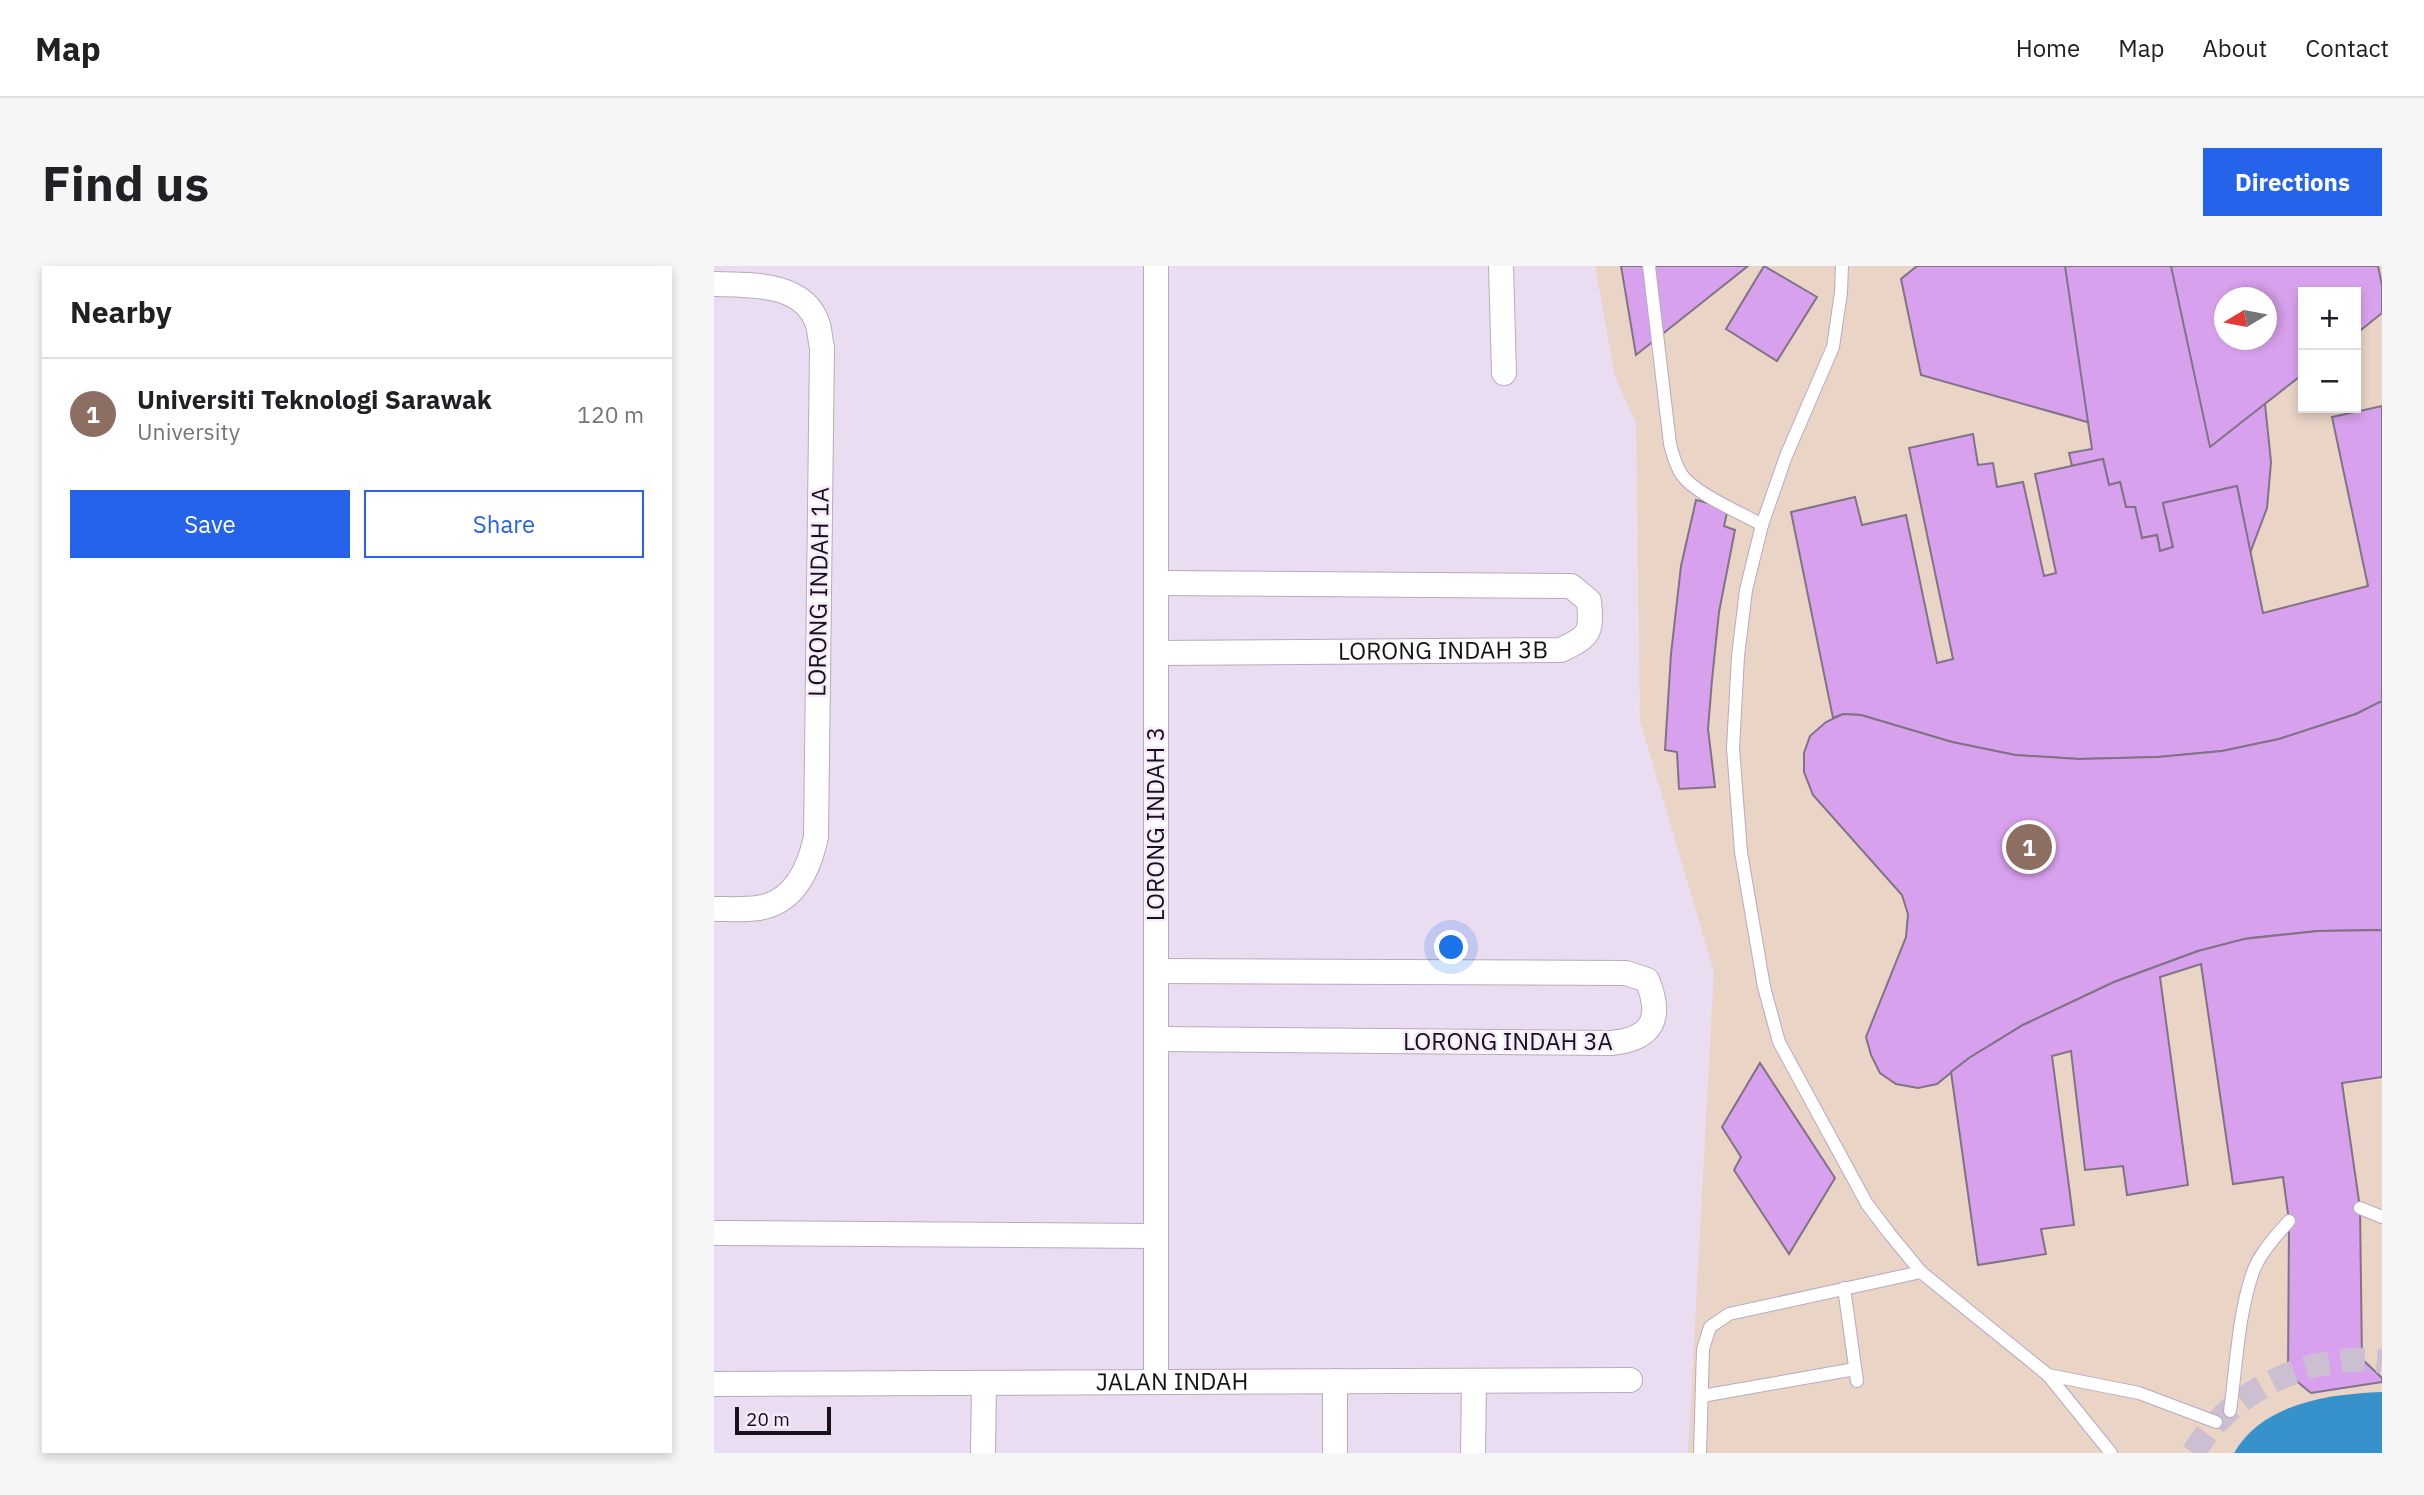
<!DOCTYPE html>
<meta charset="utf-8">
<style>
:root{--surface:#fff;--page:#f6f6f6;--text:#202124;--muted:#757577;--line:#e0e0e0;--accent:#2563eb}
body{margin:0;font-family:"IBM Plex Sans",sans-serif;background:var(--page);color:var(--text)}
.controls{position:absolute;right:21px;top:21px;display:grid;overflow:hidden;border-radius:0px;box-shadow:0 4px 10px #0003}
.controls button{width:63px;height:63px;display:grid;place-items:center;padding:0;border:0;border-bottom:2px solid var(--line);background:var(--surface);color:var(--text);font:35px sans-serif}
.compass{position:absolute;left:1500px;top:21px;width:63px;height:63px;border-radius:50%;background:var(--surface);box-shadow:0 4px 10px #0003;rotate:260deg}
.scale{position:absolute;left:21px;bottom:18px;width:96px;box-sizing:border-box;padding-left:7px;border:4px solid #161219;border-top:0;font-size:19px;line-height:24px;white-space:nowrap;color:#161219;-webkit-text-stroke:5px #f8eafe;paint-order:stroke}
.you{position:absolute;left:738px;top:682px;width:24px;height:24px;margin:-18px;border:5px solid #fff;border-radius:50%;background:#1a73e8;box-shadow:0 0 0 10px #1a73e833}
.badge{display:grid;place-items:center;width:46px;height:46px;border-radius:50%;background:var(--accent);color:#fff;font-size:23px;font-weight:700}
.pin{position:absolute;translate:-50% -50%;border:4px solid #fff;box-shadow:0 2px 7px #0006}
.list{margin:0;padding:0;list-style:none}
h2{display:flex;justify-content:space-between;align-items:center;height:91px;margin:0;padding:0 28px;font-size:30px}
h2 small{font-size:23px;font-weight:400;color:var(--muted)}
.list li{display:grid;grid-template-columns:46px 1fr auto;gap:21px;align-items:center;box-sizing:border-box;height:112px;padding:0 28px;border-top:2px solid var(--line)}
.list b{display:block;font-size:26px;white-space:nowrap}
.list p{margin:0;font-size:23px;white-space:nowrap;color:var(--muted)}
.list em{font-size:23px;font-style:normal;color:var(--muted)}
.actions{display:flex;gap:14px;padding:21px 28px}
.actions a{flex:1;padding:16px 0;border:2px solid var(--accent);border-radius:0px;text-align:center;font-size:24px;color:var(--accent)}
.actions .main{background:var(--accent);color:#fff}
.map{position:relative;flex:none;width:1668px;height:1187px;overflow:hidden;border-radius:0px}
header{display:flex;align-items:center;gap:42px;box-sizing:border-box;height:98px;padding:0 35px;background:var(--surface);border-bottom:2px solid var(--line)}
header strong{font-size:33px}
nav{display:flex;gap:38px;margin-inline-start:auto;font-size:24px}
.intro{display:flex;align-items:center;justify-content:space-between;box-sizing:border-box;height:168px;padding:0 42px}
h1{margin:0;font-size:49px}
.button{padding:18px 32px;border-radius:0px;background:var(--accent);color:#fff;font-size:24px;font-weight:700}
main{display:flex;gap:42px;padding:0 42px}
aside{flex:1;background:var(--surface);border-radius:0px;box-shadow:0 4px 10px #0003}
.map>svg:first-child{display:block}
</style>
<header>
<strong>Map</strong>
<nav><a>Home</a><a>Map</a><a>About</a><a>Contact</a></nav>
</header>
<div class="intro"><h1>Find us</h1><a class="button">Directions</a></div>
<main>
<aside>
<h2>Nearby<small></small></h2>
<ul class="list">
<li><span class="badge" style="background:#8d6e63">1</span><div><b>Universiti Teknologi Sarawak</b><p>University</p></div><em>120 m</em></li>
</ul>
<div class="actions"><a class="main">Save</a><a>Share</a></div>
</aside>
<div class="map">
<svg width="1668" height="1187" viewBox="0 0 1668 1187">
<rect width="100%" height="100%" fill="#ebddf1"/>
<!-- education -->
<path fill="#e9d4c6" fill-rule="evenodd" d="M881,0H1668V1187H974L1000,706L926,455L922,157L901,111ZM1589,26H1642V142H1589ZM1510,32H1552V74H1510Z"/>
<!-- water -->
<path fill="#3791ca" d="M1668,1126V1187H1520C1549,1137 1615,1128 1668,1126Z"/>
<!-- building -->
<g fill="#d8a1ed" stroke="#807386" stroke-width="2" fill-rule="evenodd">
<path d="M907,0H1034L922,89Z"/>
<path d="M1050,0L1103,31L1063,95L1012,63Z"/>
<path d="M1203,0H1393L1430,172L1207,109L1187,13Z"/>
<path d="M1351,0H1520L1527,32H1510V74H1536L1551,138L1557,196L1553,242L1536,287L1523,220L1449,237L1459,281L1446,285L1443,269L1428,272L1421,241H1412L1406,216L1395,219L1389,193L1358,200L1355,187L1378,183Z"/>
<path d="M1457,0H1664L1668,19V47L1642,68V26H1589V108L1496,181ZM1510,32H1552V74H1510Z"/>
<path d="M1668,140V435L1642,448L1565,473L1508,485L1444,491L1365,493L1301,489L1238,476L1147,449L1129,448L1119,452L1077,246L1141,231L1148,259L1192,249L1223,397L1239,393L1195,182L1259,168L1264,199L1279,197L1283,221L1309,216L1330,310L1342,307L1321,208L1389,193L1395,219L1406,216L1412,241H1421L1428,272L1443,269L1446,285L1459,281L1449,237L1523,220L1549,347L1654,320L1618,151Z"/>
<path d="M982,234L1014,242L1010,260L1021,264L1005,346L998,414L994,463L1001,521L965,523L963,486L951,484L957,388L967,300Z"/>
<path d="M1668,435V664L1604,665L1536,672L1484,685L1400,716L1309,759L1255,792L1223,818L1204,822L1182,818L1166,807L1157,789L1152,771L1192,671L1194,648L1188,629L1099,529L1090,506V487L1096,470L1112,456L1129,448L1147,449L1238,476L1301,489L1365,493L1444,491L1508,485L1565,473L1642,448Z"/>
<path d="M1668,664V811L1628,817L1646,942L1648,1093L1668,1112V1116L1597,1127L1574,1108L1575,955L1569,911L1519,918L1487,698L1446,711L1474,919L1413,929L1409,900L1371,904L1357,785L1338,790L1360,959L1327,963L1332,988L1264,999L1237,806L1255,792L1309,759L1400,716L1484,685L1530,673L1604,665Z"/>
<path d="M1046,797L1121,912L1075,988L1020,904L1027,891L1008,861Z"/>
</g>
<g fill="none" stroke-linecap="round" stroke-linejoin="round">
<!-- street-tunnel -->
<path stroke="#cbbfd1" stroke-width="24" stroke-dasharray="24 12" stroke-linecap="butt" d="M1479,1187C1486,1177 1493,1166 1502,1157C1543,1113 1609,1088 1668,1095"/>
<defs>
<g id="lane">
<path d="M935,0L956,178C959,189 961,199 968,209C980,227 1027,247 1048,259"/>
<path d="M1128,0L1127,26L1119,81L1072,190L1048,259L1032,324L1024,390L1019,482L1027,586L1050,721L1065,776L1153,938L1175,967L1207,1006L1334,1109L1397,1187"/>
<path d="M1646,942L1668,951"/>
<path d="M1130,1022L1143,1115"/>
<path d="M1334,1109L1425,1127L1502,1156"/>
<path d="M988,1130L1141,1103"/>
<path d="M1516,1145C1522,1103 1524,1050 1538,1009C1544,989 1561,971 1575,955"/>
<path d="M986,1187L989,1083L996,1061L1015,1048L1207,1006"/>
</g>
<g id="street">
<path d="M442,0V1116"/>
<path d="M787,0L790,107"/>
<path d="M0,18C36,19 91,16 104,59C106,66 106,74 108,81L102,571C95,603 80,637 44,642C30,644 14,643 0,643"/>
<path id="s1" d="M442,387L847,384C876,370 878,367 875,335L857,320L442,317"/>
<path d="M442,705L912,707L933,714C949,752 939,773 897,777L442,773"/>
<path d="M0,967L442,970"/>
<path id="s2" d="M0,1118L916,1114"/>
<path d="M269,1187L270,1117"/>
<path d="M621,1187V1115"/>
<path d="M759,1187L760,1115"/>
</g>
</defs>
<!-- lane casing -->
<use href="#lane" stroke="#b8aabe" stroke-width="14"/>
<!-- street casing -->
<use href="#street" stroke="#b8aabe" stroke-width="26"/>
<!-- lane -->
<use href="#lane" stroke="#fff" stroke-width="12"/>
<!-- street -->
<use href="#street" stroke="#fff" stroke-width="24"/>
</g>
<g text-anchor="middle" stroke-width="5" stroke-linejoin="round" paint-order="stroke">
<!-- street labels -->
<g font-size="24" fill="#161219" stroke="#f8eafe">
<text transform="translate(105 326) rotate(-89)" y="8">LORONG INDAH 1A</text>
<text dy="8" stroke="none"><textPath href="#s1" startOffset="287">LORONG INDAH 3B</textPath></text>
<text transform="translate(442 558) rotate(-90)" y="8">LORONG INDAH 3</text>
<text x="794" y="784">LORONG INDAH 3A</text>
<text dy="8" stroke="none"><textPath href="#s2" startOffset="458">JALAN INDAH</textPath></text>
</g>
</g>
</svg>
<div class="controls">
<button>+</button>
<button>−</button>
</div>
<svg class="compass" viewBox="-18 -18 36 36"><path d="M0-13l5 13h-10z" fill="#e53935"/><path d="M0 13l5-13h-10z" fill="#757577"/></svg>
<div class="scale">20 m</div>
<div class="you"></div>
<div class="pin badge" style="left:1315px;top:581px;background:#8d6e63">1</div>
</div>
</main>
